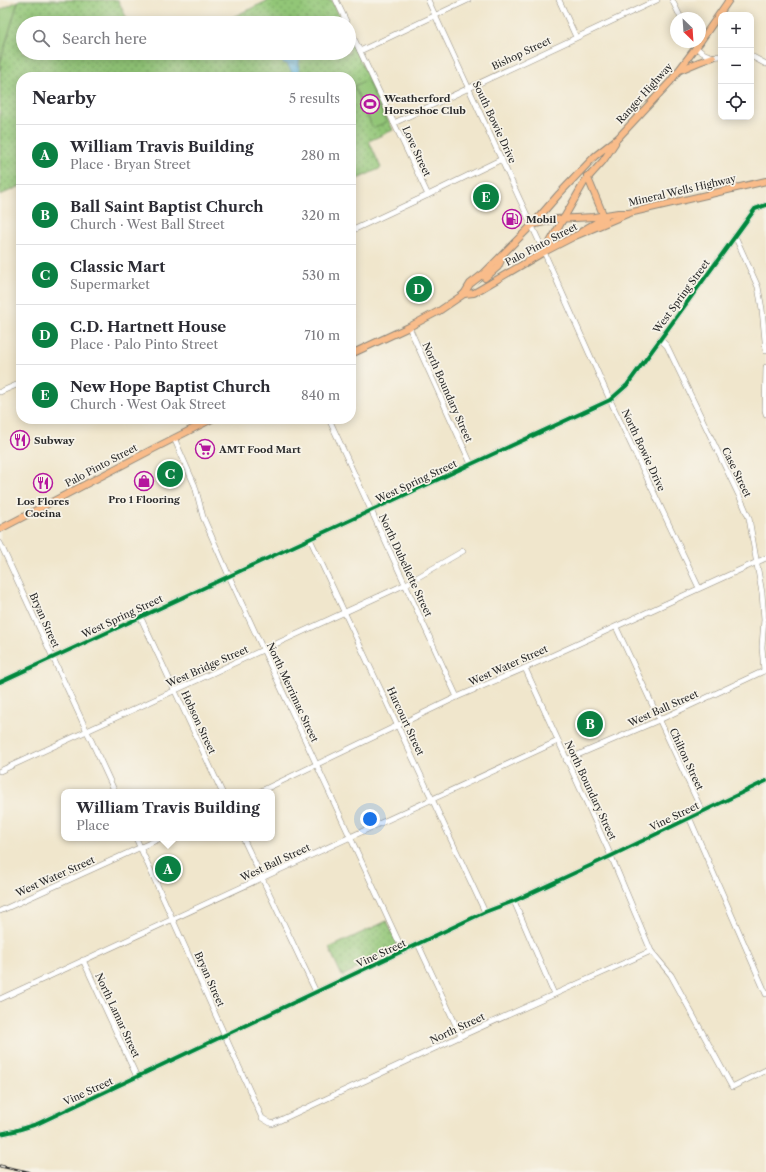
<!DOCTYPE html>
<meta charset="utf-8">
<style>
:root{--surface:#fff;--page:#f7f7f7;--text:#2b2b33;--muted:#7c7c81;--line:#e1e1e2;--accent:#0b8043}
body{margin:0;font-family:"Libre Caslon Text",serif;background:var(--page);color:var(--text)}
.controls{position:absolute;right:12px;top:12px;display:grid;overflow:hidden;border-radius:8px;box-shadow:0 2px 10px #0003}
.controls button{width:36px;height:36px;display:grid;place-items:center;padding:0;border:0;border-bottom:1px solid var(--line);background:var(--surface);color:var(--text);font:20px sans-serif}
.compass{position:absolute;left:670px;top:12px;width:36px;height:36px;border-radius:50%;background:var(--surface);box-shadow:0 2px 10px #0003;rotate:155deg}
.you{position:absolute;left:370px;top:819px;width:14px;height:14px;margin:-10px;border:3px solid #fff;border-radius:50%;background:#1a73e8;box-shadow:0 0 0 6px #1a73e833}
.badge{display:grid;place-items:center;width:26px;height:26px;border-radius:50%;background:var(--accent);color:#fff;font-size:13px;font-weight:700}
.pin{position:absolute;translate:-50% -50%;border:2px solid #fff;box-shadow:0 1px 4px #0006}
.popup{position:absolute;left:61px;top:789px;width:214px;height:52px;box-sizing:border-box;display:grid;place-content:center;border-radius:8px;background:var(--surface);filter:drop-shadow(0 1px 3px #0005);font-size:13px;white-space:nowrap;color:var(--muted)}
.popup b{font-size:15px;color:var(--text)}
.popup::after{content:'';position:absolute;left:50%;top:100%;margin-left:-8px;border:8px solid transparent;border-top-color:var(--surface)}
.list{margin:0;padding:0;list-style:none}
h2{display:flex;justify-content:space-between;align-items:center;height:52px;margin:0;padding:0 16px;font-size:17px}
h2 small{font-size:13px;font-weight:400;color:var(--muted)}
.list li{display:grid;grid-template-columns:26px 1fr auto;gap:12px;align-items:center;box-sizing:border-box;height:60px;padding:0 16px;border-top:1px solid var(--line)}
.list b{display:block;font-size:15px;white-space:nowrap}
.list p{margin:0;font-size:13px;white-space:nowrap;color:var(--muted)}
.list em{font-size:13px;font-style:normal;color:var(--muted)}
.icon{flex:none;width:22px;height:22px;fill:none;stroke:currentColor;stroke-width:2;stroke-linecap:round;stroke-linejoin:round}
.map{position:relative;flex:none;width:766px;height:1172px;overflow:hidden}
.search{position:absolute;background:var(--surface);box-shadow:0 2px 10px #0003;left:16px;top:16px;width:340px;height:44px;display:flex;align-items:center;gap:10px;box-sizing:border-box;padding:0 14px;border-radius:22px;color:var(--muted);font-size:15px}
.panel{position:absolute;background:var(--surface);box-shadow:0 2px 10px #0003;left:16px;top:72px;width:340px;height:352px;border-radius:16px}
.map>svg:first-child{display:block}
</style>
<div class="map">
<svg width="766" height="1172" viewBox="0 0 766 1172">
<defs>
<pattern id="grass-dots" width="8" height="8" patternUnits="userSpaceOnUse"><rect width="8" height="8" fill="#92c677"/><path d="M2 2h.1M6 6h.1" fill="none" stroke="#77a162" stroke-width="1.8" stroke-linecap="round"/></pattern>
<pattern id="water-waves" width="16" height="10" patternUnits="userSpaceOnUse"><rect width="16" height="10" fill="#6cc0e8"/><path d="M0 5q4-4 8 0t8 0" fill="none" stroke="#599cbc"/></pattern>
</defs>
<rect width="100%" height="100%" fill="#f7f3e8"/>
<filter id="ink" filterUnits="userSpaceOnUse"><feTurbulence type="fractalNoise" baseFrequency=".025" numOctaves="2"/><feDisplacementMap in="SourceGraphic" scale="8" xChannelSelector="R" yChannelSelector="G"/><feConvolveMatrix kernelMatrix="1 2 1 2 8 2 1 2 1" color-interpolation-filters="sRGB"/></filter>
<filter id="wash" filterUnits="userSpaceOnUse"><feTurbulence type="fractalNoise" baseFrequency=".012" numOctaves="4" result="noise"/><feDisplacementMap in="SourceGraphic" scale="16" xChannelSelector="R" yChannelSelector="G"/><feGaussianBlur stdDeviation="0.9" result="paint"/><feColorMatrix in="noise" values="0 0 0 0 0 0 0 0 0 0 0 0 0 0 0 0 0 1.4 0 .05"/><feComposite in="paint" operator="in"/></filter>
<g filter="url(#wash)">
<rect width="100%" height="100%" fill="#f0e6cc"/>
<!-- grass -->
<g fill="url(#grass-dots)" stroke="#5e7851">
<path d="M20,0H118L129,23H23V53H150L152,56L157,53H349V36L393,130L369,141L381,168L351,182V77H21V186L0,195V64L18,1Z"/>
<path d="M269,0H281L284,2L291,0H332L343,23H220Z"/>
<path d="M387,921L399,947L398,949L342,976L329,948Z"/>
</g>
<!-- garden -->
<g fill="#92c677" stroke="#5e7851">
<path d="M18,1L0,63V70V10Z"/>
<path d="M367,80L386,122L373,128L354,86Z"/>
</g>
<!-- water -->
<path fill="url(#water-waves)" stroke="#4c768a" d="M268,53H301L299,62V77H295L287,64L283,63L279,56L276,54Z"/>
</g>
<g filter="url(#ink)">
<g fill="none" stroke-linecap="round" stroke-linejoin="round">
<defs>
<g id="minor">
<path d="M336,0L347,23"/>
<path d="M428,0L544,252L610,400L699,588"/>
<path d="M559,0L576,37"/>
<path d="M672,0L681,18"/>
<path d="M349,28L428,195"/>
<path d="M693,42C699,53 709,58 721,56"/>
<path d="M360,51L468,0"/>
<path d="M751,56L766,64"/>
<path d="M394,123L657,0"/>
<path d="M351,231L428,195L502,159"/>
<path d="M735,236L758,287L762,309L766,351"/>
<path d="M409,327L471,464"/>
<path d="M660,339L667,346L743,504L749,518L752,536L762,593L764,619L762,647L764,671"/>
<path d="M766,367L765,410L766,414"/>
<path d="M0,392L21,383"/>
<path d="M329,419L457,697"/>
<path d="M174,438L195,486L203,517L229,576L403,951"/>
<path d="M310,539L485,912"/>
<path d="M0,543L115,792"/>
<path d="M140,616L222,792"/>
<path d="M616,627L702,811"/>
<path d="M525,668L611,856L651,951L671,975L732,1087L766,1070"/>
<path d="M0,682L610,400L627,385L755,209L766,205"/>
<path d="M566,760L659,720L766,670"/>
<path d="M0,771L406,584L463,551"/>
<path d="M259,792L457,697L525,668L766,558"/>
<path d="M689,817L766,994"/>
<path d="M136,838L262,1118L272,1124L461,1036L651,951"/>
<path d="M243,838L316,992"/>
<path d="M514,901L554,994"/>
<path d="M0,911L161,838"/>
<path d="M418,944L461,1036"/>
<path d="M83,960L137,1077"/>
<path d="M0,999L558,741"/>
<path d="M0,1134L14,1131L37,1124L485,912L514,901L611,856L766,781"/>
</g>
<g id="major">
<path d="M700,42L729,0"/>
<path d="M680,70L699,62L713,57"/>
<path d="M587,176L605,219"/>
<path d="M532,225L556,219L594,217L618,213H629L766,181"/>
<path d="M580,233C587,226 598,224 604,216"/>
<path d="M545,251L585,181L603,161L615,143"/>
<path d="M485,278L498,267L502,258"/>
<path d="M464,294L474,293L544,252L575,236L627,214"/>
<path d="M351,354L409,327L439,311L464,294L470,284L483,274L532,225L559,194L595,156L618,138L670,82L700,42"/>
<path d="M0,529L155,448L212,419"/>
</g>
</defs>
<!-- minor casing -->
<use href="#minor" stroke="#8e887c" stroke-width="6"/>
<!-- major casing -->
<use href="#major" stroke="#8e887c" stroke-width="8"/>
<!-- minor -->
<use href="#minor" stroke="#fff" stroke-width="5"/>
<!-- major -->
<use href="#major" stroke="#f9bc8a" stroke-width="6"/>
<defs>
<path id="rail" d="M0,1166L28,1172"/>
</defs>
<!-- rail casing -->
<use href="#rail" stroke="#2b2b2b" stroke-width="3"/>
<!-- rail -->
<use href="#rail" stroke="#f7f3e8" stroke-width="1.5" stroke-dasharray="4.5" stroke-linecap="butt"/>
<defs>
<g id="cycleway">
<path d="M0,682L610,400L627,385L755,209L766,205"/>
<path d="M0,1134L14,1131L37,1124L485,912L514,901L611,856L766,781"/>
</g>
</defs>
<!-- cycleway casing -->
<use href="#cycleway" stroke="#f7f3e8" stroke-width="6"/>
<!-- cycleway -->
<use href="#cycleway" stroke="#00873e" stroke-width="4"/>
</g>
</g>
<!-- icons -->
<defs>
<symbol id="stadium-ring" viewBox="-11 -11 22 22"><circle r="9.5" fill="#f7f3e8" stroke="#b5179e" stroke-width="1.5"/><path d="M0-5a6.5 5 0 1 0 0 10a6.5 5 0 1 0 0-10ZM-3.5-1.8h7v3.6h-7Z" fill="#b5179e"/></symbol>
<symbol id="fuel-ring" viewBox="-11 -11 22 22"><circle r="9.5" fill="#f7f3e8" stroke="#b5179e" stroke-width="1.5"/><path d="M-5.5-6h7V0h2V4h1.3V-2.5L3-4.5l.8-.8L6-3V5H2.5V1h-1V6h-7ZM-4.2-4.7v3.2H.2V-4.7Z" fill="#b5179e"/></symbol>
<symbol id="restaurant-ring" viewBox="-11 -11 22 22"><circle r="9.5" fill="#f7f3e8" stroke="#b5179e" stroke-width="1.5"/><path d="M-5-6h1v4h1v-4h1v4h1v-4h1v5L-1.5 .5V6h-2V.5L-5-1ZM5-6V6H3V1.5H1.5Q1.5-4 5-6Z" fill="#b5179e"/></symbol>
<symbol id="supermarket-ring" viewBox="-11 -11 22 22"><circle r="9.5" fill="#f7f3e8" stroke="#b5179e" stroke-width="1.5"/><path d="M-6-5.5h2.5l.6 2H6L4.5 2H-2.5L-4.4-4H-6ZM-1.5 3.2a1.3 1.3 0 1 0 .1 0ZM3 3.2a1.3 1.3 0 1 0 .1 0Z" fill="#b5179e"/></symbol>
<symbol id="shop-ring" viewBox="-11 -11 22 22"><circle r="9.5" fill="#f7f3e8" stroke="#b5179e" stroke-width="1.5"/><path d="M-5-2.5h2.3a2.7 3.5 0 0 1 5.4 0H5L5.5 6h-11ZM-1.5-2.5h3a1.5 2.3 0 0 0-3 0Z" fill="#b5179e"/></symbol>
</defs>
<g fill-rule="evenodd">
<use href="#stadium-ring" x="359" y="93" width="22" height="22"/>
<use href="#fuel-ring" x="501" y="208" width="22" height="22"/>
<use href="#restaurant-ring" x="9" y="429" width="22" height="22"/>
<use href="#supermarket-ring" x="194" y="438" width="22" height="22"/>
<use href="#shop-ring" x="133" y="470" width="22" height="22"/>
<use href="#restaurant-ring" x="32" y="472" width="22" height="22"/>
</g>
<g text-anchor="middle" stroke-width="3.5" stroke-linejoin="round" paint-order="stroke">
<!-- street labels -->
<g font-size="10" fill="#2b2b2b" stroke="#f7f3e8">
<text transform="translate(521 53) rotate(-25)" y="4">Bishop Street</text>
<text transform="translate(644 93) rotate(-48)" y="4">Ranger Highway</text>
<text transform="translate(495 122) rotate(65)" y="4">South Bowie Drive</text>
<text transform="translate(417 151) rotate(65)" y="4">Love Street</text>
<text transform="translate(682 190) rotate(-13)" y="4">Mineral Wells Highway</text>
<text transform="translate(541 244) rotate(-28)" y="4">Palo Pinto Street</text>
<text transform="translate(681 296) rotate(-54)" y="4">West Spring Street</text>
<text transform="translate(448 392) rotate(66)" y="4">North Boundary Street</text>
<text transform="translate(644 450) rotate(65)" y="4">North Bowie Drive</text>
<text transform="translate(101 465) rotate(-28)" y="4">Palo Pinto Street</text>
<text transform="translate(737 472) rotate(64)" y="4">Case Street</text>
<text transform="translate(416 481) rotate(-25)" y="4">West Spring Street</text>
<text transform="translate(406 565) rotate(65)" y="4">North Dubellette Street</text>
<text transform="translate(122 616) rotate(-25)" y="4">West Spring Street</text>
<text transform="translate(45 620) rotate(66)" y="4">Bryan Street</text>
<text transform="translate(508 665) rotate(-24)" y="4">West Water Street</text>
<text transform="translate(207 666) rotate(-24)" y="4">West Bridge Street</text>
<text transform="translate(293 692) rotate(65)" y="4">North Merrimac Street</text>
<text transform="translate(663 708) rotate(-24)" y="4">West Ball Street</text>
<text transform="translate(406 721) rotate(65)" y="4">Harcourt Street</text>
<text transform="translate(199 722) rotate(65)" y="4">Hobson Street</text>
<text transform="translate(687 759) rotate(65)" y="4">Chilton Street</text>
<text transform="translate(591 790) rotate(65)" y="4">North Boundary Street</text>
<text transform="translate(674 816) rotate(-26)" y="4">Vine Street</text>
<text transform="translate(275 862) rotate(-25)" y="4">West Ball Street</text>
<text transform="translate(55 876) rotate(-24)" y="4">West Water Street</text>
<text transform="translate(381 953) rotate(-25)" y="4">Vine Street</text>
<text transform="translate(210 979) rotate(66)" y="4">Bryan Street</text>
<text transform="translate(118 1015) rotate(65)" y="4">North Lamar Street</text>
<text transform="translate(457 1028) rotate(-25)" y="4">North Street</text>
<text transform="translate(88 1091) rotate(-25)" y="4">Vine Street</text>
</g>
<!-- poi labels -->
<g font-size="10" font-weight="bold" fill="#2b2b2b" stroke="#f7f3e8" text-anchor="start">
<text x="384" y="102">Weatherford<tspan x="384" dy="12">Horseshoe Club</tspan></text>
<text x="526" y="223">Mobil</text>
<text x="34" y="444">Subway</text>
<text x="219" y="453">AMT Food Mart</text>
<text x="144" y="503" text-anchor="middle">Pro 1 Flooring</text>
<text x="43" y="505" text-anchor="middle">Los Flores<tspan x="43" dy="12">Cocina</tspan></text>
</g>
</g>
</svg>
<div class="controls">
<button>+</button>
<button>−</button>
<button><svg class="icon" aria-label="locate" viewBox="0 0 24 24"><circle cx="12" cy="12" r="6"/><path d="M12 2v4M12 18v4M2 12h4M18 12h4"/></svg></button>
</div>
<svg class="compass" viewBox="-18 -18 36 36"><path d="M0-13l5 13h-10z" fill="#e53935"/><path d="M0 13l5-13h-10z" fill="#7c7c81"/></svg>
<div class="you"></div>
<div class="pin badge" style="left:168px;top:869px">A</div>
<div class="popup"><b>William Travis Building</b>Place</div>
<div class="pin badge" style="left:590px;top:724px">B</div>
<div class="pin badge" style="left:170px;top:474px">C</div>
<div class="pin badge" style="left:419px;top:289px">D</div>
<div class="pin badge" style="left:486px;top:197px">E</div>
<div class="search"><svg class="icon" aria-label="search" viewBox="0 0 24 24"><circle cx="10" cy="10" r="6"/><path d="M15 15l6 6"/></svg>Search here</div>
<section class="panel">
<h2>Nearby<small>5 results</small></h2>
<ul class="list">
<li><span class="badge">A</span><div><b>William Travis Building</b><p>Place · Bryan Street</p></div><em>280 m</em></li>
<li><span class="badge">B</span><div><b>Ball Saint Baptist Church</b><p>Church · West Ball Street</p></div><em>320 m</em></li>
<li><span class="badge">C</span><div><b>Classic Mart</b><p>Supermarket</p></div><em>530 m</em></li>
<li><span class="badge">D</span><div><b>C.D. Hartnett House</b><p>Place · Palo Pinto Street</p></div><em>710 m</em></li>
<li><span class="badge">E</span><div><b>New Hope Baptist Church</b><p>Church · West Oak Street</p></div><em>840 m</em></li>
</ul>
</section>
</div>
